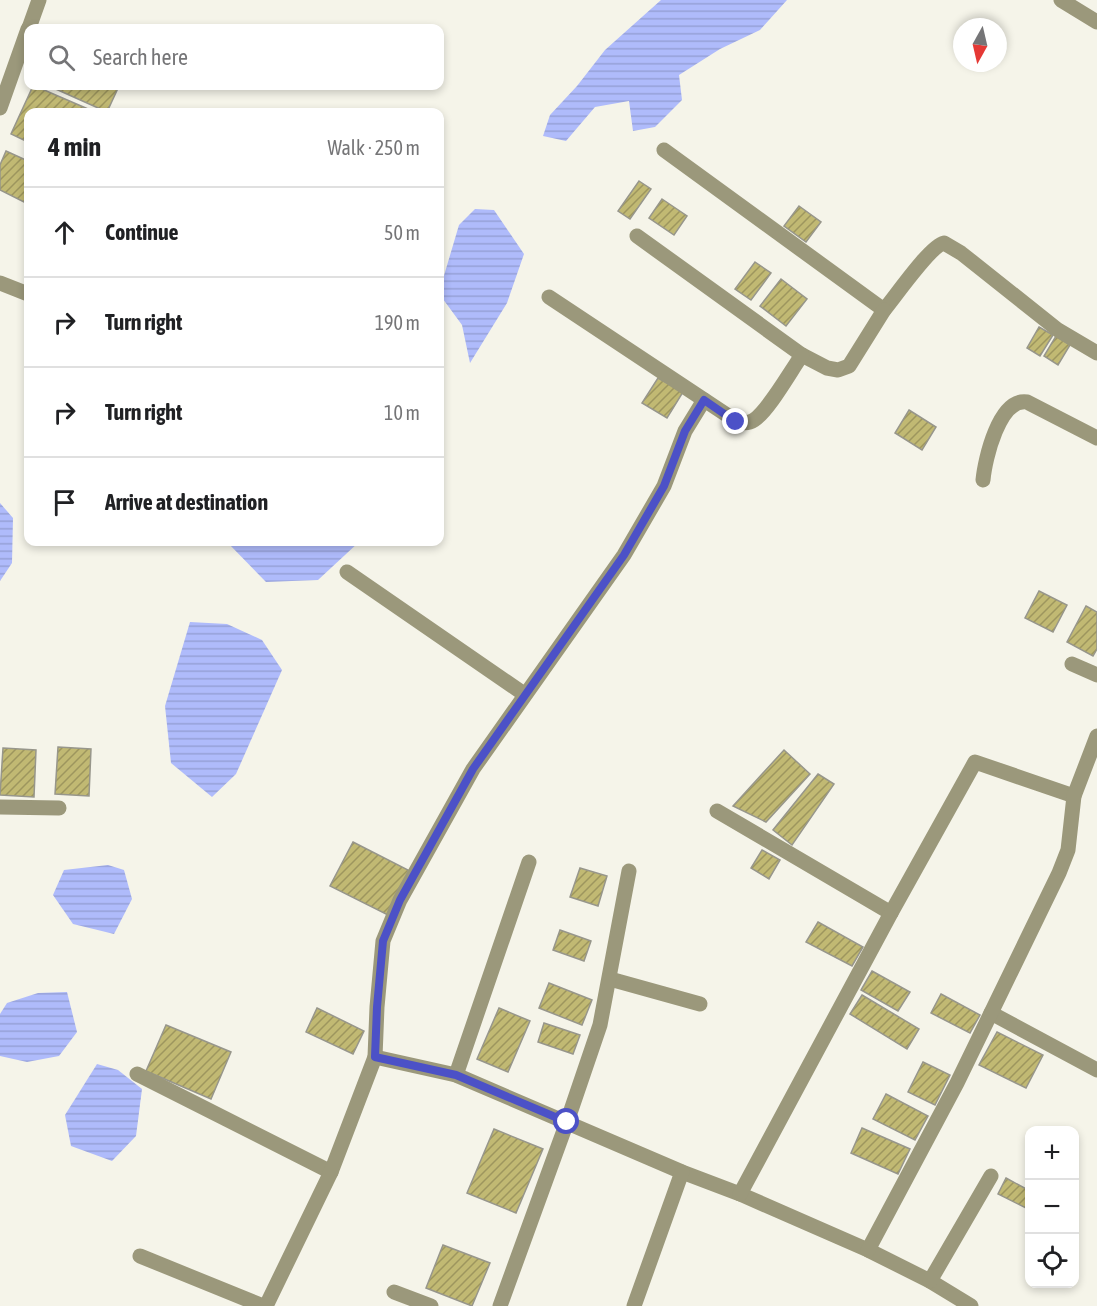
<!DOCTYPE html>
<meta charset="utf-8">
<style>
:root{--surface:#fff;--page:#f6f6f6;--text:#202124;--muted:#757577;--line:#e0e0e0}
body{margin:0;font-family:"Asap Condensed",sans-serif;background:var(--page);color:var(--text)}
.controls{position:absolute;right:18px;bottom:18px;display:grid;overflow:hidden;border-radius:12px;box-shadow:0 3px 9px #0003}
.controls button{width:54px;height:54px;display:grid;place-items:center;padding:0;border:0;border-bottom:2px solid var(--line);background:var(--surface);color:var(--text);font:30px sans-serif}
.compass{position:absolute;left:953px;top:18px;width:54px;height:54px;border-radius:50%;background:var(--surface);box-shadow:0 3px 9px #0003;rotate:188deg}
.stop{position:absolute;width:18px;height:18px;margin:-14px;border:4px solid #4c51c7;border-radius:50%;background:#fff}
.stop.end{background:#4c51c7;border-color:#fff;box-shadow:0 2px 6px #0008}
.list{margin:0;padding:0;list-style:none}
h2{display:flex;justify-content:space-between;align-items:center;height:78px;margin:0;padding:0 24px;font-size:26px}
h2 small{font-size:20px;font-weight:400;color:var(--muted)}
.list li{display:grid;grid-template-columns:39px 1fr auto;gap:18px;align-items:center;box-sizing:border-box;height:90px;padding:0 24px;border-top:2px solid var(--line)}
.list b{display:block;font-size:22px;white-space:nowrap}
.list em{font-size:20px;font-style:normal;color:var(--muted)}
.icon{flex:none;width:33px;height:33px;fill:none;stroke:currentColor;stroke-width:2;stroke-linecap:round;stroke-linejoin:round}
.map{position:relative;flex:none;width:1097px;height:1306px;overflow:hidden}
.search{position:absolute;background:var(--surface);box-shadow:0 3px 9px #0003;left:24px;top:24px;width:420px;height:66px;display:flex;align-items:center;gap:15px;box-sizing:border-box;padding:0 21px;border-radius:12px;color:var(--muted);font-size:22px}
.panel{position:absolute;background:var(--surface);box-shadow:0 3px 9px #0003;left:24px;top:108px;width:420px;height:438px;border-radius:12px}
.map>svg:first-child{display:block}
</style>
<div class="map">
<svg width="1097" height="1306" viewBox="0 0 1097 1306">
<defs>
<pattern id="water-rules" width="6" height="5" patternUnits="userSpaceOnUse" patternTransform="scale(1.5)"><rect width="6" height="5" fill="#afbbfb"/><path d="M0 2.5h6" fill="none" stroke="#96a1d7"/></pattern>
<pattern id="building-hatch" width="6" height="6" patternUnits="userSpaceOnUse" patternTransform="scale(1.5)"><rect width="6" height="6" fill="#c1b973"/><path d="M-1 1l2-2M0 6l6-6M5 7l2-2" fill="none" stroke="#9d965e"/></pattern>
</defs>
<rect width="100%" height="100%" fill="#f5f4e9"/>
<!-- water -->
<g fill="url(#water-rules)">
<path d="M661,0H787L760,30L720,49L679,75L682,100L655,127L633,131L629,101L595,107L566,141L543,136L550,115L577,86L605,50Z"/>
<path d="M475,209L494,210L524,254L507,303L470,363L462,325L440,295V289L459,225Z"/>
<path d="M0,503L13,518L12,563L0,581Z"/>
<path d="M227,542H359L318,580L266,582Z"/>
<path d="M190,622L227,624L262,640L282,670L236,774L212,797L171,763L165,706Z"/>
<path d="M108,865L124,870L132,899L114,934L73,924L53,895L64,870Z"/>
<path d="M67,992L77,1032L59,1056L27,1062L0,1056V1014L7,1003L38,993Z"/>
<path d="M97,1064L118,1070L142,1089L136,1136L112,1161L71,1146L65,1115Z"/>
</g>
<!-- building -->
<g fill="url(#building-hatch)" stroke="#97968b" stroke-width="1.5">
<path d="M33,86H35L95,112H28V142L11,134Z"/>
<path d="M49,86H119L107,112Z"/>
<path d="M6,151L28,161V204L0,190V165Z"/>
<path d="M639,181L651,189L630,219L618,211Z"/>
<path d="M662,199L687,216L674,235L649,218Z"/>
<path d="M799,206L821,222L806,242L784,226Z"/>
<path d="M755,262L771,273L751,300L735,289Z"/>
<path d="M781,279L807,299L786,326L760,306Z"/>
<path d="M1039,327L1053,335L1040,356L1027,348Z"/>
<path d="M1056,336L1070,345L1058,365L1044,356Z"/>
<path d="M658,378L683,392L667,418L642,403Z"/>
<path d="M909,410L936,427L922,450L895,433Z"/>
<path d="M1039,591L1067,605L1053,632L1025,618Z"/>
<path d="M1086,606L1097,612V649L1093,656L1067,642Z"/>
<path d="M58,747L91,749L89,796L55,794Z"/>
<path d="M3,748L36,750L34,797L0,795Z"/>
<path d="M784,750L810,774L766,822L733,806Z"/>
<path d="M818,774L834,784L792,845L773,830Z"/>
<path d="M353,842L410,871L388,915L330,886Z"/>
<path d="M762,850L780,860L769,879L751,868Z"/>
<path d="M580,868L607,876L598,906L570,897Z"/>
<path d="M818,922L863,947L852,966L806,942Z"/>
<path d="M560,930L591,941L584,961L553,950Z"/>
<path d="M872,971L910,992L898,1011L861,990Z"/>
<path d="M549,983L592,1000L582,1025L539,1008Z"/>
<path d="M941,994L980,1015L970,1033L931,1013Z"/>
<path d="M862,995L919,1029L907,1049L850,1014Z"/>
<path d="M317,1008L364,1031L353,1054L306,1032Z"/>
<path d="M499,1008L530,1021L508,1072L477,1059Z"/>
<path d="M544,1023L580,1035L573,1054L538,1042Z"/>
<path d="M166,1025L231,1052L211,1099L146,1071Z"/>
<path d="M997,1032L1043,1055L1026,1088L979,1065Z"/>
<path d="M923,1062L950,1075L935,1105L908,1092Z"/>
<path d="M886,1094L928,1116L915,1140L873,1119Z"/>
<path d="M862,1128L910,1149L898,1174L851,1153Z"/>
<path d="M494,1129L543,1149L516,1213L467,1193Z"/>
<path d="M1006,1178L1030,1191V1210L998,1194Z"/>
<path d="M443,1245L490,1263L472,1306L426,1288Z"/>
</g>
<g fill="none" stroke-linecap="round" stroke-linejoin="round">
<!-- minor -->
<g stroke="#9b987b" stroke-width="15">
<path d="M1061,0L1097,22"/>
<path d="M29,28L39,0"/>
<path d="M0,108L28,29"/>
<path d="M664,150L884,310C895,297 930,246 944,243L961,253L1058,330L1097,353"/>
<path d="M637,236L802,355L827,368L838,370L849,366L884,310"/>
<path d="M0,283L28,294"/>
<path d="M549,297L736,421C742,423 748,424 754,420C769,410 790,372 802,355"/>
<path d="M983,480C985,459 999,398 1027,402L1097,438"/>
<path d="M347,572L524,694"/>
<path d="M1072,664L1097,675"/>
<path d="M0,807L59,808"/>
<path d="M717,811L891,913"/>
<path d="M610,979L700,1004"/>
<path d="M991,1013L1097,1070"/>
<path d="M375,1057L456,1075L682,1172L740,1194L868,1250L930,1281L971,1306"/>
<path d="M137,1074L331,1172"/>
<path d="M456,1075L529,862"/>
<path d="M740,1194L891,913L975,762L1074,796"/>
<path d="M868,1250L957,1083L1059,873L1068,850L1074,796L1097,736"/>
<path d="M140,1256L263,1306"/>
<path d="M930,1281L991,1176"/>
<path d="M394,1292L431,1306"/>
<path d="M266,1306L331,1172L375,1057L377,1007L383,941L400,900L473,769L624,555L664,486L685,431L704,400"/>
<path d="M500,1306L567,1122L600,1025L629,871"/>
<path d="M634,1306L682,1172"/>
</g>
</g>
<g fill="none" stroke-linecap="round" stroke-linejoin="round">
<!-- route -->
<path stroke="#4c51c7" stroke-width="8" d="M567,1122L456,1075L375,1057L377,1007L383,941L400,900L473,769L624,555L664,486L685,431L704,400L736,422"/>
</g>
</svg>
<div class="controls">
<button>+</button>
<button>−</button>
<button><svg class="icon" aria-label="locate" viewBox="0 0 24 24"><circle cx="12" cy="12" r="6"/><path d="M12 2v4M12 18v4M2 12h4M18 12h4"/></svg></button>
</div>
<svg class="compass" viewBox="-18 -18 36 36"><path d="M0-13l5 13h-10z" fill="#e53935"/><path d="M0 13l5-13h-10z" fill="#757577"/></svg>
<div class="stop" style="left:567px;top:1122px"></div>
<div class="stop end" style="left:736px;top:422px"></div>
<div class="search"><svg class="icon" aria-label="search" viewBox="0 0 24 24"><circle cx="10" cy="10" r="6"/><path d="M15 15l6 6"/></svg>Search here</div>
<section class="panel">
<h2>4 min<small>Walk · 250 m</small></h2>
<ul class="list">
<li><svg class="icon" aria-label="ahead" viewBox="0 0 24 24"><path d="M12 20V5M6 11l6-6 6 6"/></svg><div><b>Continue</b></div><em>50 m</em></li>
<li><svg class="icon" aria-label="right" viewBox="0 0 24 24"><path d="M7 20v-9h11M14 6l5 5-5 5"/></svg><div><b>Turn right</b></div><em>190 m</em></li>
<li><svg class="icon" aria-label="right" viewBox="0 0 24 24"><path d="M7 20v-9h11M14 6l5 5-5 5"/></svg><div><b>Turn right</b></div><em>10 m</em></li>
<li><svg class="icon" aria-label="arrive" viewBox="0 0 24 24"><path d="M6 21V4h12l-3 4 3 4H6"/></svg><div><b>Arrive at destination</b></div></li>
</ul>
</section>
</div>
